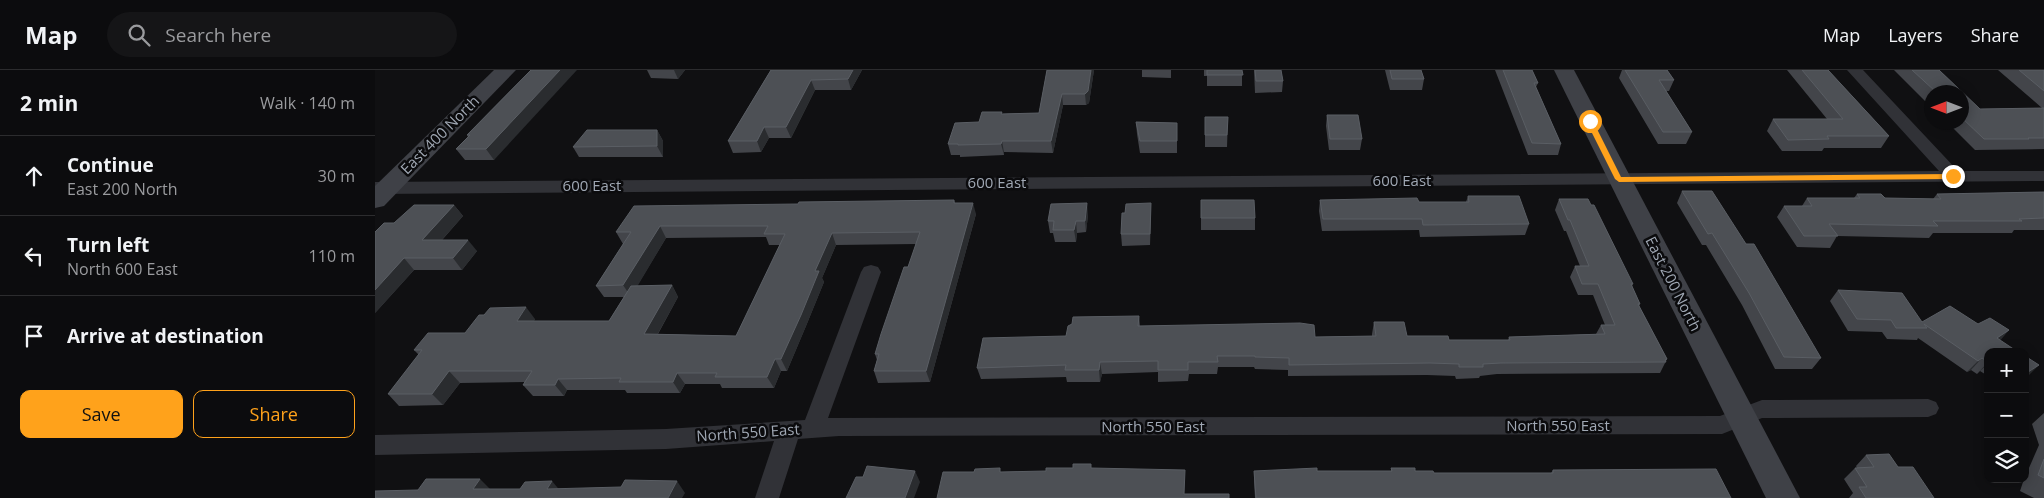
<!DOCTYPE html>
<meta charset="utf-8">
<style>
:root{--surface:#0c0c0e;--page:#151517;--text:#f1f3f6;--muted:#9a9b9e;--line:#2c2c2e;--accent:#ffa21b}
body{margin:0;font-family:"Open Sans",sans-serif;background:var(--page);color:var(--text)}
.controls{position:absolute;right:15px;bottom:15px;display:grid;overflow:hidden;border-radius:10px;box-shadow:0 2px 12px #0003}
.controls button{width:45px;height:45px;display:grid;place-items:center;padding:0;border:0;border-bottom:1px solid var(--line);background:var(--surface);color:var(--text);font:25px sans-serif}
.compass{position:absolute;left:1549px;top:15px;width:45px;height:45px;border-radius:50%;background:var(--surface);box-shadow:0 2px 12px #0003;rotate:270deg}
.stop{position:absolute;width:15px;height:15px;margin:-11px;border:4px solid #ffa21b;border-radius:50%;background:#fff}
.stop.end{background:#ffa21b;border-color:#fff;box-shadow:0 1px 5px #0008}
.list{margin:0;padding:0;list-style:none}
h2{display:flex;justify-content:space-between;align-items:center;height:65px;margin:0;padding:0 20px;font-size:21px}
h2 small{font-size:16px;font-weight:400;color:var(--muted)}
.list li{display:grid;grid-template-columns:32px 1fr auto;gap:15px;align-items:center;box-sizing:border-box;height:80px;padding:0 20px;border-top:1px solid var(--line)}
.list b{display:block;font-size:19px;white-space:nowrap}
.list p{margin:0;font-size:16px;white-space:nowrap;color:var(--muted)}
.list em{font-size:16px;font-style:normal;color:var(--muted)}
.actions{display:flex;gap:10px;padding:15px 20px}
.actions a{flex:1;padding:11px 0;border:1px solid var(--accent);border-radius:10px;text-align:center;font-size:18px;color:var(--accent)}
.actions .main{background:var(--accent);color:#111}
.icon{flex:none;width:28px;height:28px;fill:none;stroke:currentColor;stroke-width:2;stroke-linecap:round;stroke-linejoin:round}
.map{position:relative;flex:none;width:1669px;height:428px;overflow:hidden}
header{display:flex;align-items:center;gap:30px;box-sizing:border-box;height:70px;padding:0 25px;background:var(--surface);border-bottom:1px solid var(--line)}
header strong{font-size:24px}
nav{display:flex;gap:28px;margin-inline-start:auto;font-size:18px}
.search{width:350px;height:45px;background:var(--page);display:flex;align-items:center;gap:12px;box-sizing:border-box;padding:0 18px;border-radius:28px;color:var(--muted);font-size:19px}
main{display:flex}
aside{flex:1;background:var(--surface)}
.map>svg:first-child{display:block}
</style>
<header>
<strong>Map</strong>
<div class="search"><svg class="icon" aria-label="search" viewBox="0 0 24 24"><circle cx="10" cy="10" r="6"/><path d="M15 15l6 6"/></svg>Search here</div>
<nav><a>Map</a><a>Layers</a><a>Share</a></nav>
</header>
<main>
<aside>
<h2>2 min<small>Walk · 140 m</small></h2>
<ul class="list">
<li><svg class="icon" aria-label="ahead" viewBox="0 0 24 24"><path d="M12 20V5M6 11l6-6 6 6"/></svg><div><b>Continue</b><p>East 200 North</p></div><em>30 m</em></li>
<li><svg class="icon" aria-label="left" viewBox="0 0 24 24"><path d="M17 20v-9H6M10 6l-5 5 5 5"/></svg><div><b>Turn left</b><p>North 600 East</p></div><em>110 m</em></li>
<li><svg class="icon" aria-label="arrive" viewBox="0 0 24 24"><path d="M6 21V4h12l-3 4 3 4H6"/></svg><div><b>Arrive at destination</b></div></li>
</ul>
<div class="actions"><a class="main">Save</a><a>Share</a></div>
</aside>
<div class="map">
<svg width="1669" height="428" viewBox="0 0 1669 428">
<rect width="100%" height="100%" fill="#101012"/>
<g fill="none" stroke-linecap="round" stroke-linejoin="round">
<!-- street -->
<g fill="#313237" fill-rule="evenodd">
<path d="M1472,0H1488L1583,101H1669V111L0,124V112L1564,101Z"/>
<path d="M496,195L503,197L506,202L453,348L1345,346L1387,330L1553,329L1561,332L1564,338L1561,344L1553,347L1387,348L1347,364L464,366L423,369L404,428H380L399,371L291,379L0,385V365L291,359L430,350L486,202L489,197Z"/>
</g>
<!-- secondary -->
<g fill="#3f4147" fill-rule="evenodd">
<path d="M119,0H141L9,136L0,138V116Z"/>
<path d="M1179,0H1199L1425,428H1391Z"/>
</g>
</g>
<!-- wall -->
<g fill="#43454a" fill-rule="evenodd">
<path d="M156,0L119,90H90L81,79L93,67L92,65Z"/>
<path d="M272,0H310L303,9L276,8Z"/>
<path d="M396,0H487L476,20H440L416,68H394L386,82L358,83L353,71Z"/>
<path d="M672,0H719L714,33L711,35H688L678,83L629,82V85L585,87V85H576L573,74L604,52L627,42V44L664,43Z"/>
<path d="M767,0H796V8L767,7Z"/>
<path d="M829,0H867V16H832V6H829Z"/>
<path d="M879,0H906L908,11L907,22L880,23Z"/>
<path d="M1010,0H1046L1049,9L1047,20H1015Z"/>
<path d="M1120,0H1157L1163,13L1161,17L1186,74L1183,85H1153Z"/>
<path d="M1247,0H1292L1299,10L1294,21H1291L1317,62L1311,74H1283L1244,8Z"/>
<path d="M1412,0H1453L1514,66L1506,78H1449L1447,81H1407L1392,61L1398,49H1452Z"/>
<path d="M1519,0H1564L1605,39L1667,38L1623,0H1669V79L1600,80L1572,52H1586V22H1556V37Z"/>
<path d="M952,45L987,69L985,80H954L951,56Z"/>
<path d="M830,47H853L852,77H830Z"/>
<path d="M761,52L802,53V83H765L762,64Z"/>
<path d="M282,60L288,71V87H204L198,77Z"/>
<path d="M1307,121L1371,174L1446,288L1437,299H1400L1367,235L1331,175H1327L1302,133Z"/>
<path d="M1669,122V160H1639L1637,163H1558L1554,168L1462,166L1455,178L1422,177L1402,147L1409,136H1427L1432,128H1479L1482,124L1510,128L1558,129L1562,124Z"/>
<path d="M1093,126L1154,154L1150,165L1045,167L1044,160L947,161L944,141L945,130L1044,132H1091Z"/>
<path d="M1184,129L1258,214L1257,216L1265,234L1264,236L1292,289L1285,303L1122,304L1105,306L1104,308L1081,309L1080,306L1052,305L913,306V300L880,299L879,297H843L842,304H814L813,311L783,312V302L727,304L725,312H692L691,307L606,309L602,298L691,266L764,246L765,256L940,267L997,266V264L999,252L1032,266L1074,270H1133L1134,267L1221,264L1226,255H1230L1218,225H1203L1195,207L1200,196H1205L1191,161H1189L1180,140Z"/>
<path d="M579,130L580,133L601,144L555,312L503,313L499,301L502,290L500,284L533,197L541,174L461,175L447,208L449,212L431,256L412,301H406L399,318H347L345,314H310L305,323H252L250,320H192L189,326H158L148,315L150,312L85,313L68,335L24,336L13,324L44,285L39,280L90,263L160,249L159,251H234L249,227H229L221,216L248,174L241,162L423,134ZM391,167L394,175H405L361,266L283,264L303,227L297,215L262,216L291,168Z"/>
<path d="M826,130L880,148V160H826Z"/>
<path d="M776,133V145L775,175L747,176L746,164Z"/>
<path d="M79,135L88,146L67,170L102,181L87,200H39L0,243L19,153Z"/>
<path d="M713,145L711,162L702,163L701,172H680L678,163H675L673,151Z"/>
<path d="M1463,220L1547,252L1603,254L1634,260L1613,282V306L1605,301L1602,304L1596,300L1592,302L1543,268L1542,270L1512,269L1507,262L1473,261L1455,231Z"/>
<path d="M1669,343V428H1659L1645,421L1649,409H1650V407L1664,375L1657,354Z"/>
<path d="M1491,385L1523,397L1559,428H1474L1478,423L1469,409L1480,398H1482L1481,396Z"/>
<path d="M1016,398L1059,403H1176L1178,400L1356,428H880L879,412V401H1016Z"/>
</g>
<!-- shaded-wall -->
<g fill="#2a2c2f">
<path d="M185,0H202L119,90L111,79Z"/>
<path d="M299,0H310L303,9Z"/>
<path d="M478,0H487L476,20L473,9Z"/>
<path d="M716,0H719L714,33L711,35L710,24Z"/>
<path d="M436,10L440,20L416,68L411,57Z"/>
<path d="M687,24L688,35L678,83L676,71Z"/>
<path d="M389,57L394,68L386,82L382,71Z"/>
<path d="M282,60L288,71V87L282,76Z"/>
<path d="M627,71L629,82V85L626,74Z"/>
<path d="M598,133L601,144L555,312L551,301Z"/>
<path d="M712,133L713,145L711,162L710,151Z"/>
<path d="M79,135L88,146L57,181L47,170Z"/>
<path d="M701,151L702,163L701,172L699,160Z"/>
<path d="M285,156L291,168L256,227L248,215Z"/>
<path d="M457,163L461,175L447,208L449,212L431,256L412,301L406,289L440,201Z"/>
<path d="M93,170L102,181L87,200L78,188Z"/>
<path d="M29,188L39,200L0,243V220Z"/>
<path d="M297,215L303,227L276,276L269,264Z"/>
<path d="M151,237L160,249L151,262L142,251Z"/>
<path d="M1634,260L1624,272L1622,268Z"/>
<path d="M1607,288L1596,300L1592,302L1603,291Z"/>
<path d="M400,289L406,301L399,318L392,307Z"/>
<path d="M725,292L727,304L725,312L724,300Z"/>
<path d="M1613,292V294L1605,301L1602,304Z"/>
<path d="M1664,295L1652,307L1650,308V304Z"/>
<path d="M74,301L85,313L68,335L57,324Z"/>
<path d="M302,303L310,314L305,323L298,312Z"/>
<path d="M183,309L192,320L189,326L180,315Z"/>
<path d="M540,401L545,412L539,428H530Z"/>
<path d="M105,409L116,420L98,419Z"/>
<path d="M177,411L187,423L172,419Z"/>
<path d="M302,411L310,423L307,428H293Z"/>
</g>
<!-- building -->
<g fill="#4d5055" stroke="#5a5e64">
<path d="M156,0H185L111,79H81L95,65H92Z"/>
<path d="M396,0H478L473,9L436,10L411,57H389L382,71H353Z"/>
<path d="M672,0H716L713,21L710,24H687L676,71H627L626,74L583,75V74H573L580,53L604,52L607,42H627L626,44L664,43Z"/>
<path d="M832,0H867L868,5H832Z"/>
<path d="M880,0H906L908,11H881Z"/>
<path d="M1015,0H1046L1049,9H1017Z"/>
<path d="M1128,0H1157L1163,13H1159L1186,74L1157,73Z"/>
<path d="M1250,0H1292L1299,10H1284L1317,62H1288Z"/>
<path d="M1427,0H1453L1514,66H1452L1454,69L1413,70L1398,49H1468Z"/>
<path d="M1537,0H1564L1605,39L1669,38V68H1653L1654,69H1609L1586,47V22H1561Z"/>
<path d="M1644,0H1669V21Z"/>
<path d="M952,45H983L987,69H955Z"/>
<path d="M830,47H853L852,65H830Z"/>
<path d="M761,52L802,53V71H765Z"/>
<path d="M212,60H282V76L198,77Z"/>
<path d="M1307,121H1337L1371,174H1379L1446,288L1409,287L1374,223L1337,163L1333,164Z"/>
<path d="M1669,122V148L1644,149L1647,151H1558L1563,156L1454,154L1463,166H1429L1409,136H1437L1432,128H1485L1482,124H1506L1510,128L1566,129L1562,124Z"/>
<path d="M1093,126H1144L1154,154L1048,155L1047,149H948L945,130L1042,128L1044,132H1094Z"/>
<path d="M1184,129H1213L1216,135H1219L1258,214H1256L1265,234H1263L1292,289L1290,290L1291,292L1126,293L1108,294V297H1084V294L1055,293L914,295V288L880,287V286H842L843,292H813V300H783V291L725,292L724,300H690L691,295L602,298L608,268L691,266L693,256L697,254L698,247L764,246L763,256L925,253L939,255L940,267L1001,266L999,252H1029L1032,266H1073L1074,270H1135L1134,267L1230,264L1226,255H1240L1223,214H1207L1200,196H1214L1195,150H1193Z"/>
<path d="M579,130V133H598L551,301H499L504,284H500L506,264L529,197H533L545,162L457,163L440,201H444L426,245L406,289H400L392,307H340L342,303H302L298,312H244L246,308L183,309L180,315H148L157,301H74L57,324H13L47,280H39L53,263H90L104,245H109L115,238L151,237L142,251H234L256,216L297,215L269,264L361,266L410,164H389L393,156H285L248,215L221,216L256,162H241L259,136L423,134L424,132Z"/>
<path d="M826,130H879L880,148H826Z"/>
<path d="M712,133L710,151H701L699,160H678L679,151H673L676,134Z"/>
<path d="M776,133L775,164H746L747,143H750L751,134Z"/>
<path d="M39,135H79L47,170H93L78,188H29L0,220V162L9,153H19Z"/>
<path d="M1463,220L1527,223L1547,252L1575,236L1603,254L1615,248L1634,260L1622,268L1643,282H1613V292L1607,288L1603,291L1549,254L1552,258H1521L1516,250L1482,249Z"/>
<path d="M1650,286L1664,295L1650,304Z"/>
<path d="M1514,384L1523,397H1538L1559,428H1491L1484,417H1492L1480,398L1499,397L1491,385Z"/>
<path d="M1669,389V408L1663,405Z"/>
<path d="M698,394H716V398L810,400L809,424H854V428H562L568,402H599L600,399L625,398V402L671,401V398H698Z"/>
<path d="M492,396L540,401L530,428H471L481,407H488Z"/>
<path d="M942,398V401H1017L1016,398H1040V401H1058L1059,403H1178V400L1341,399L1356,428H881L879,401Z"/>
<path d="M51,409H105L98,419H145L150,412L177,411L172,419L246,417L250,410L302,411L293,428H0V421L43,420Z"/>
</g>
<!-- route -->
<path fill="#ffa21b" d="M1215,49L1218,51L1246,107L1578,104L1582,106L1578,109L1244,112L1240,109L1211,51Z"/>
<g text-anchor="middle" stroke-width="5" stroke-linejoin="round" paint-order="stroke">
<!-- street labels -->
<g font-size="15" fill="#a0a8b4" stroke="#0b0b0d">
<text transform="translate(65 65) rotate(-45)" y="5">East 400 North</text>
<text x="1027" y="116">600 East</text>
<text x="622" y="118">600 East</text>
<text x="217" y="121">600 East</text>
<text transform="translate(1298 214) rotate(63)" y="5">East 200 North</text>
<text x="1183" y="361">North 550 East</text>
<text x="778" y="362">North 550 East</text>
<text transform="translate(373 363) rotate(-4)" y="5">North 550 East</text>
</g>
</g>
</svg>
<div class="controls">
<button>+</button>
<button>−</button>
<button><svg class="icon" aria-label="layers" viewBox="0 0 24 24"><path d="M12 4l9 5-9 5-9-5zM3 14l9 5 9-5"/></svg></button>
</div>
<svg class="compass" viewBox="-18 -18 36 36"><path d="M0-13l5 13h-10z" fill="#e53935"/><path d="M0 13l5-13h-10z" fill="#9a9b9e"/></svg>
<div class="stop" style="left:1215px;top:51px"></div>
<div class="stop end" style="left:1578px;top:106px"></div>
</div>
</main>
